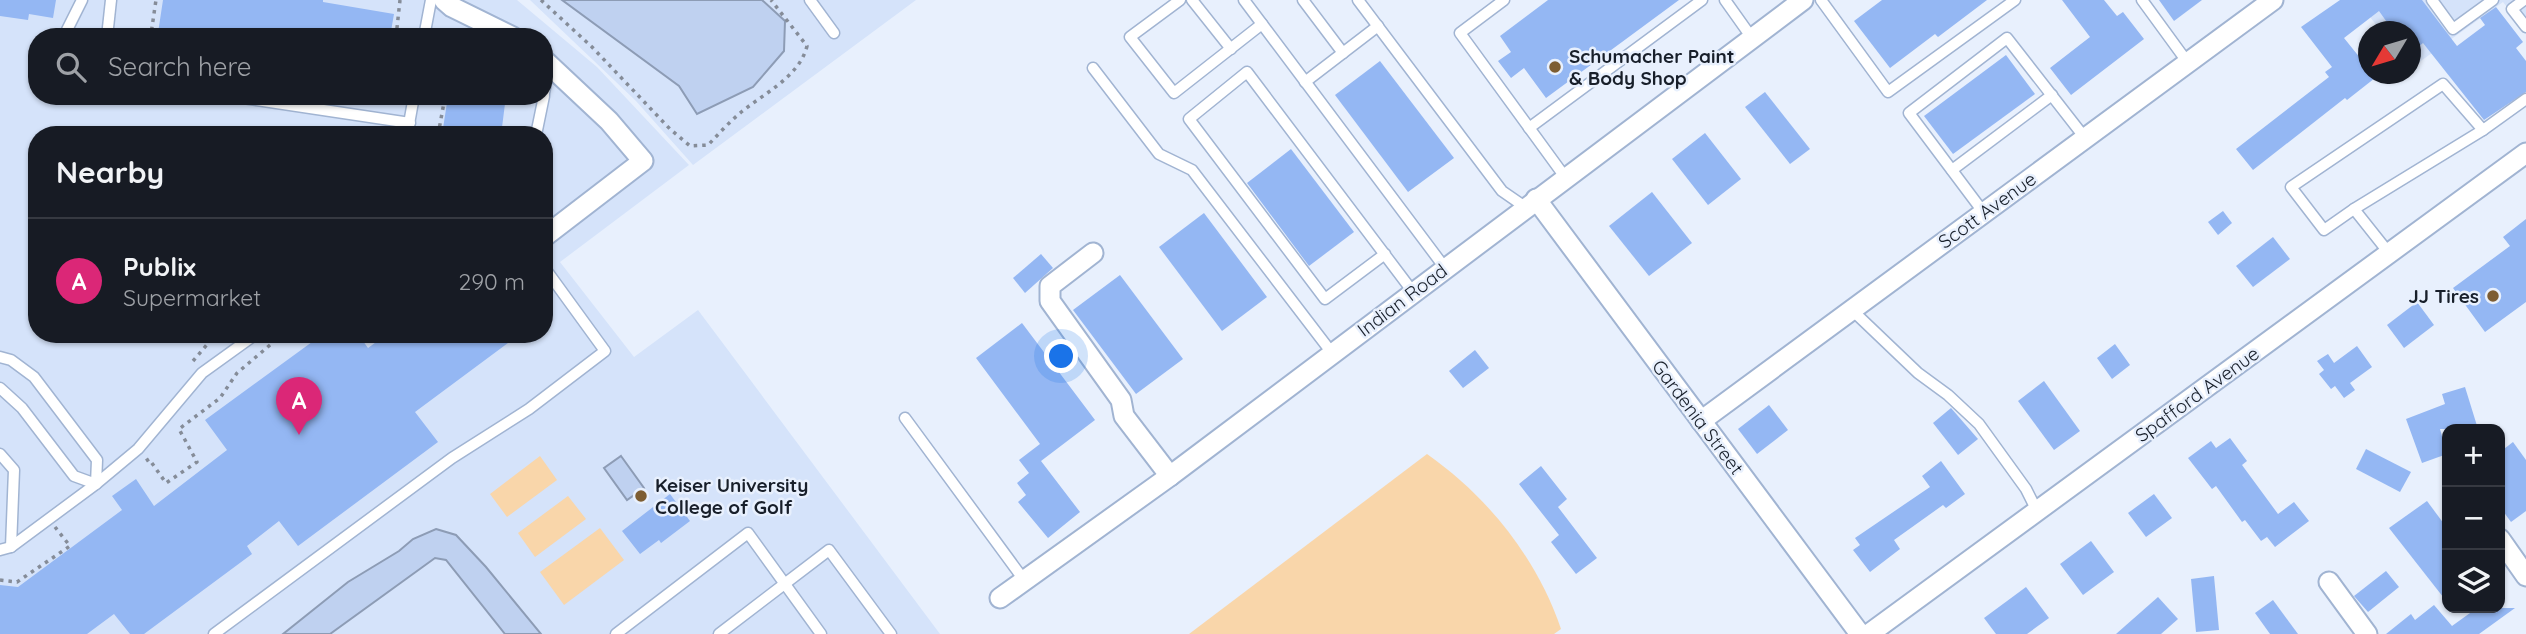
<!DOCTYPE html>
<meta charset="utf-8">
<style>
:root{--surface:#171b24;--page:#20242c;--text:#f1f3f6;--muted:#9ea1a6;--line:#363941;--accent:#db2777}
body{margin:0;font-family:Quicksand,sans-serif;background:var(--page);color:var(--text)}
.controls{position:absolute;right:21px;bottom:21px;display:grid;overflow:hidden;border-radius:14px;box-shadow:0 2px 5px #0004}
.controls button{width:63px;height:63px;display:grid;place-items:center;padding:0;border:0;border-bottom:2px solid var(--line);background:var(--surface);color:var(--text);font:35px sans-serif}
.compass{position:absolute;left:2358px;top:21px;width:63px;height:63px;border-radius:50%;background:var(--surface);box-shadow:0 2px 5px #0004;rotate:232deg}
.you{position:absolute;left:1062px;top:357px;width:24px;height:24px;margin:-18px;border:5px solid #fff;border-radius:50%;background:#1a73e8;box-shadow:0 0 0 10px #1a73e833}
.badge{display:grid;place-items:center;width:46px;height:46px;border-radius:50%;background:var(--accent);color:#fff;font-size:23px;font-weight:700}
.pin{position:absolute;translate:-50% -58px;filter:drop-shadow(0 2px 4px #0008)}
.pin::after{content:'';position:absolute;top:37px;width:24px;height:21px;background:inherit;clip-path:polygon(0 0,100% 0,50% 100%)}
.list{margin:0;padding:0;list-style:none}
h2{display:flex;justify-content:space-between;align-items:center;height:91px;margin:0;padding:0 28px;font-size:30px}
h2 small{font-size:23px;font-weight:400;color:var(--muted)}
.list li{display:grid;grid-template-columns:46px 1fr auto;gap:21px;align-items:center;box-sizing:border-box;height:126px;padding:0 28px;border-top:2px solid var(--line)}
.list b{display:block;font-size:26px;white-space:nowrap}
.list p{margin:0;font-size:23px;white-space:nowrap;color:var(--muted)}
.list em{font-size:23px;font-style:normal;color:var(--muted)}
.icon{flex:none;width:38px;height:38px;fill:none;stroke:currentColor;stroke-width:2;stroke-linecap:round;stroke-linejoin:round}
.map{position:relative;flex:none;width:2526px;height:634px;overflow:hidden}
.search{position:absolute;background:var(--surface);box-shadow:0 2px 5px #0004;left:28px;top:28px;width:525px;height:77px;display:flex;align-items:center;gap:18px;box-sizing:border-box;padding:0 24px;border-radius:28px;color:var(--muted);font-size:26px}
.panel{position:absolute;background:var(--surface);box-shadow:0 2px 5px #0004;left:28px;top:126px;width:525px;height:217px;border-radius:28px}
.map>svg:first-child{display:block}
</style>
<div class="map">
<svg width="2526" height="634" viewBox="0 0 2526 634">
<rect width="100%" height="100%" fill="#e8f0fd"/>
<!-- built -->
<g fill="#d5e3fa" fill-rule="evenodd">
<path d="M0,0H517L597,67L689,165L560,262L634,357L698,310L940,634H0ZM37,37H544V96H37ZM37,135H544V334H37Z"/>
<path d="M530,0H916L693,165L636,101Z"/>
<path d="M2357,0H2526V31L2503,2L2411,68L2410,32L2381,31Z"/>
</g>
<!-- green -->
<g fill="#f9d6aa">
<path d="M1427,454C1488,497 1537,558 1561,629L1554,634H1189Z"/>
<path d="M540,456L557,480L507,517L490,494Z"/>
<path d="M568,496L586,519L535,557L518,533Z"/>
<path d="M600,528L624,560L564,605L540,572Z"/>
</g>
<!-- water -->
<g fill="#bfd1f0" stroke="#8d9cb5" stroke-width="2">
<path d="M562,0H762L785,21L784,51L753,87L697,114L679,86Z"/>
<path d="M621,456L644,488L627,500L604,468Z"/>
<path d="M436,529L456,535L486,567L541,634H505L446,560L435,558L330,634H283L348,582L399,551L413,539Z"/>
</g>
<!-- building -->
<g fill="#94b7f3">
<path d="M0,0H56L53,18L29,14L28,20L0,16Z"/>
<path d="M163,0H323V2L394,14L390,37H183L158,33Z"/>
<path d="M1548,0H1679L1546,98L1524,68L1511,78L1498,61L1511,52L1500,36Z"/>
<path d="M1882,0H1987L1938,37L1935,34L1890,68L1854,21Z"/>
<path d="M2062,0H2104L2117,16L2123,12L2144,39L2071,95L2050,68L2090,37Z"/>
<path d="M2159,0H2202L2174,21Z"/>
<path d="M2340,0H2422L2457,46L2485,25L2480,18L2496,7L2523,42L2516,48L2526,61V92L2484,120L2423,43L2411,53V32H2394L2379,11L2344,38L2369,69V74H2372L2375,78L2347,100L2345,98L2253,170L2236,149L2329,77L2325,72L2332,67L2301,27Z"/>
<path d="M2006,55L2035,94L1953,154L1924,116Z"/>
<path d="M1380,61L1454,158L1408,192L1335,95Z"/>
<path d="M1765,92L1810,149L1790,164L1745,107Z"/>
<path d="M448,96H506L501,135H442Z"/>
<path d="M1705,133L1741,179L1708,205L1672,159Z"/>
<path d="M1291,149L1354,232L1309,266L1247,183Z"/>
<path d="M1652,192L1692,243L1649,276L1609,226Z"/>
<path d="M2223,211L2232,223L2218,235L2208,222Z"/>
<path d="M1204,213L1267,297L1222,331L1159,247Z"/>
<path d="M2526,219V302L2485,332L2453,288L2510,246L2503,237Z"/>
<path d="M2273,237L2290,259L2253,287L2236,266Z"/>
<path d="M1041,254L1053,268L1025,293L1013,278Z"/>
<path d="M1120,275L1183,359L1136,394L1073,310Z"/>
<path d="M2417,302L2434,325L2404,348L2387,325Z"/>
<path d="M1022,323L1095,420L1041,461L1080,512L1048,538L1018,502L1026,495L1017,483L1029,473L1019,460L1040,444L976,358Z"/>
<path d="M323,334H358L368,348L387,334H520L415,412L438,442L298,546L279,521L247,546L252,554L144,634H130L114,614L87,634H0V585L18,587L122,510L112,496L136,479L154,506L227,450L205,420Z"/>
<path d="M2115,344L2130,365L2112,379L2097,358Z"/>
<path d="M2357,346L2372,367L2350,383L2355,390L2344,398L2335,386L2331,389L2319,374L2324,370L2317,361L2328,354L2334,363Z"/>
<path d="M1475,350L1489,368L1463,388L1449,371Z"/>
<path d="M2044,381L2080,431L2054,450L2018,401Z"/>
<path d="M2465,387L2478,429H2440L2447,454L2422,463L2406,419L2445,404L2442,394Z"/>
<path d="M1769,405L1788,430L1757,454L1738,429Z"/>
<path d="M1951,408L1978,439L1958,455L1933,423Z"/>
<path d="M2230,438L2247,461L2242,465L2278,514L2294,502L2309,521L2275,547L2267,537L2261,541L2245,520L2242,522L2216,486L2212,489L2188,458L2211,441L2216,448Z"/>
<path d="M2513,442L2526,460V511L2511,522L2500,507V452Z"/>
<path d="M2366,449L2411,472L2400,492L2356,469Z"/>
<path d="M1941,461L1965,494L1946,508L1943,505L1894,540L1900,549L1870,572L1853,550L1860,545L1855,538L1930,487L1922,476Z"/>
<path d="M1541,466L1567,499L1558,507L1597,558L1576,574L1551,542L1559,535L1519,484Z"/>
<path d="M670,494L690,521L661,543L659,540L640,554L622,531Z"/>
<path d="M2154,494L2172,518L2146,537L2128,513Z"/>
<path d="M2427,501L2447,528V602L2389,528Z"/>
<path d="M2091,541L2114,572L2083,595L2060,564Z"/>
<path d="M2386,571L2399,587L2368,612L2354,596Z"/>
<path d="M2214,576L2219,630L2196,632L2191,579Z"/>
<path d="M2026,587L2049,618L2027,634H1996L1984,618Z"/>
<path d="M2158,597L2178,619L2161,634H2116Z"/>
<path d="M2273,600L2298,634H2270L2255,613Z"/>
<path d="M2434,605L2452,626L2477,608H2515L2479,634H2386L2411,614L2415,620Z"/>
</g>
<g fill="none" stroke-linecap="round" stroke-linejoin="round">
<defs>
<g id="lane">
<path d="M810,0L834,33"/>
<path d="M1180,0L1130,37L1174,93L1262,24L1445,268"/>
<path d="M1192,0L1231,49"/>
<path d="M1244,0L1262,24"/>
<path d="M1303,0L1343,53"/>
<path d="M1358,0L1502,191L1525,207"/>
<path d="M1504,0L1460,33L1565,177"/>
<path d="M1725,0L1752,38"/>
<path d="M1821,0L1888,92L2015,0"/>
<path d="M2142,0L2188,63"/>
<path d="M2432,0L2453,29L2493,0"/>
<path d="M2524,0L2512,9L2526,27"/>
<path d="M67,37V30L82,0"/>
<path d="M107,37L111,0"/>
<path d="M424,37L431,0"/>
<path d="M1093,68L1159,154L1192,170L1332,353"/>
<path d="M1305,82L1378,26"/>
<path d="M544,93L549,66"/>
<path d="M230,96L410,123"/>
<path d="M1529,128L1702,0"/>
<path d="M407,135L414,96"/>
<path d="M536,135L544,96"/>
<path d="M1952,170L2052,95"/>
<path d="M2354,209L2483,130"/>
<path d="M1984,213L1909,113L2007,38L2085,138"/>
<path d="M2389,253L2354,209L2324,230L2291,187L2443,84L2483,130L2526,99"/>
<path d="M1385,254L1325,299L1189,119L1247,72L1413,292"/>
<path d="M1852,310L1918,373L1948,395L1979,424L2026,489L2037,511"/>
<path d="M0,357L11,360L34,377L97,460L96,484L74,476L22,408L0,388"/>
<path d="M905,418L1024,580"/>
<path d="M0,454L14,470L11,547"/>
<path d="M0,550L11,547L96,484L138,449L202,373L256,334"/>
<path d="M214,634L452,458L529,409L605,351L544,267"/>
<path d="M616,634L748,533L821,634"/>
<path d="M719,634L829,550L891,634"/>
</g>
<g id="street">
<path d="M444,0L452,7L513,37"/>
<path d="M544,60L609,121L643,161L544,237"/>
<path d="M1536,199L1860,634"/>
<path d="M1093,253L1050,286V301L1121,400L1124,416L1170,476"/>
<path d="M1701,421L2273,0"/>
<path d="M2500,539L2526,576"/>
<path d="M2329,582L2367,634"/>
<path d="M1000,598L1170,476L1803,0"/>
<path d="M1869,634L2526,153"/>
</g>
</defs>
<!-- lane casing -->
<use href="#lane" stroke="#a1b4d2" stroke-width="13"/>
<!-- street casing -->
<use href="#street" stroke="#a1b4d2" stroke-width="23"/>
<!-- path -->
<g stroke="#858c98" stroke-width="3.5" stroke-dasharray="3.5 5" stroke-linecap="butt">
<path d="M541,0L592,47L670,129L690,146L708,145C718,135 728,123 739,114C762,94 799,78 807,46L771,0"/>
<path d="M121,30L151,34L156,0"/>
<path d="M396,37L400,0"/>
<path d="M457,37L458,29"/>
<path d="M438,135L445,97"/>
<path d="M193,361L216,334"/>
<path d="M146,461L149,459L166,483L197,462L179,429L220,398L237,373L283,334"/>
<path d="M0,580L17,582L70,546L55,527"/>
</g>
<!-- lane -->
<use href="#lane" stroke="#fff" stroke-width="10"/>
<!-- street -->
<use href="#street" stroke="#fff" stroke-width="19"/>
</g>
<!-- markers -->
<g fill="#7d5d32" stroke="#e8f0fd" stroke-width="2.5">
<circle cx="1555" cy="67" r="7"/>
<circle cx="2493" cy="296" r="7"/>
<circle cx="641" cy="496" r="7"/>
</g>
<g text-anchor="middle" stroke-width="5" stroke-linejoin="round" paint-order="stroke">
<!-- poi labels -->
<g font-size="19" font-weight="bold" fill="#181f2a" stroke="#e8f0fd" text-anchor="start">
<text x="1569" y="63">Schumacher Paint<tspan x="1569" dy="22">&amp; Body Shop</tspan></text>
<text x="2479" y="303" text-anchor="end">JJ Tires</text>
<text x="655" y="492">Keiser University<tspan x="655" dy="22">College of Golf</tspan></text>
</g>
<!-- street labels -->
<g font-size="19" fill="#181f2a" stroke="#e8f0fd">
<text transform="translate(1987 210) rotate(-36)" y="7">Scott Avenue</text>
<text transform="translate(1402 300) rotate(-37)" y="7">Indian Road</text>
<text transform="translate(2197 394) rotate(-36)" y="7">Spafford Avenue</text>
<text transform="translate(1698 417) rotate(53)" y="7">Gardenia Street</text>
</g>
</g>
</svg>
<div class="controls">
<button>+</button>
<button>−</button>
<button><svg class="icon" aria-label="layers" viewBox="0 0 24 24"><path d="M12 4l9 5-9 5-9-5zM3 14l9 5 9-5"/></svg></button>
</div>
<svg class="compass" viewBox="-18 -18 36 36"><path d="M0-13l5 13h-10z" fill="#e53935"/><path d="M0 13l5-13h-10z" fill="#9ea1a6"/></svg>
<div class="you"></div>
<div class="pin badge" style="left:299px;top:435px">A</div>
<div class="search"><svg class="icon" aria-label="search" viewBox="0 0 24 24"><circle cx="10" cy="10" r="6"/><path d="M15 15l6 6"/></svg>Search here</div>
<section class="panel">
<h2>Nearby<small></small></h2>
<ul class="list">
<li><span class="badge">A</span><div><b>Publix</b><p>Supermarket</p></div><em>290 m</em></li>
</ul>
</section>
</div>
